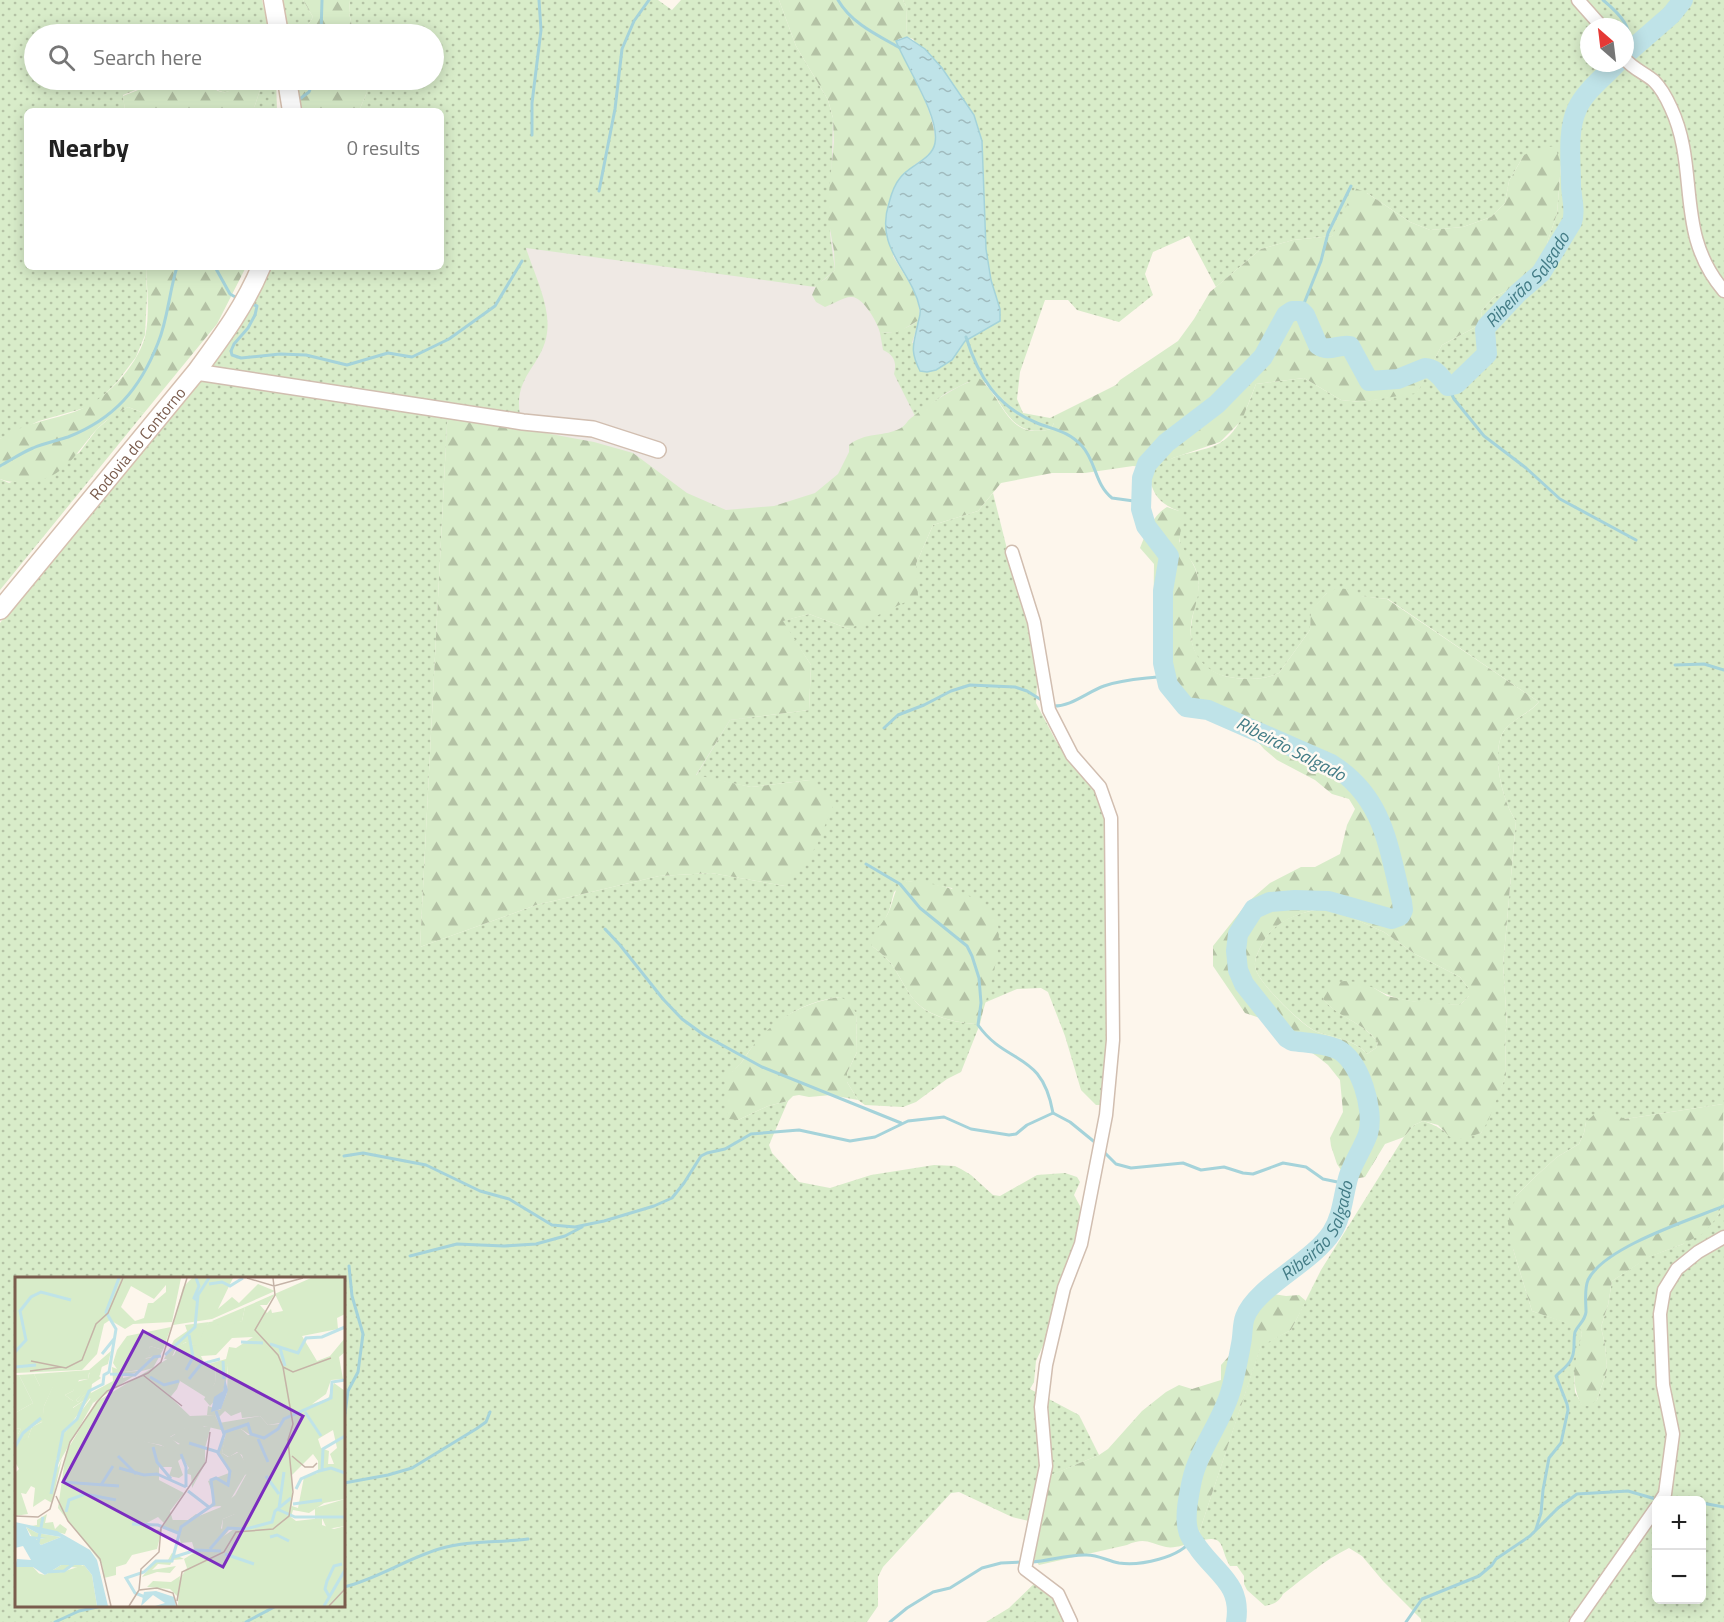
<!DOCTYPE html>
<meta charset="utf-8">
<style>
:root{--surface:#fff;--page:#f6f6f6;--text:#222;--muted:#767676;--line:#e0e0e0}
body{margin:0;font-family:"Titillium Web",sans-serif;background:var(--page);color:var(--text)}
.controls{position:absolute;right:18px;bottom:18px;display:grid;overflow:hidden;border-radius:9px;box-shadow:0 3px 15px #0003}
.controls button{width:54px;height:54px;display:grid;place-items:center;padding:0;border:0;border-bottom:2px solid var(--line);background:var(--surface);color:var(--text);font:30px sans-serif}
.compass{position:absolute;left:1580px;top:18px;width:54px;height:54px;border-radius:50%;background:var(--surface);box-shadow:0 3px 15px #0003;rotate:332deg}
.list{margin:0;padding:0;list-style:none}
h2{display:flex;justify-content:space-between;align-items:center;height:78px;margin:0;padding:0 24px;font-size:26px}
h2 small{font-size:20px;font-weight:400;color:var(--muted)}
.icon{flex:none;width:33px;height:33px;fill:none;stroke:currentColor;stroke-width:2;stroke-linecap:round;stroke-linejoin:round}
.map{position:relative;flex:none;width:1724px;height:1622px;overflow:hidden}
.search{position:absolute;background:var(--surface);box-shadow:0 3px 15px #0003;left:24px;top:24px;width:420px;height:66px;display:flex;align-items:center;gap:15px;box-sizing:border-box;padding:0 21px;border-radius:33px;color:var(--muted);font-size:22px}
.panel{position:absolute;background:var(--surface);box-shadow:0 3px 15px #0003;left:24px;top:108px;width:420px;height:162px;border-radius:9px}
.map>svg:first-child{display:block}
</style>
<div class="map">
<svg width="1724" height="1622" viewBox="0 0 1724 1622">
<defs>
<pattern id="green-dots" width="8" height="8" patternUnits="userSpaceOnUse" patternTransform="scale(1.5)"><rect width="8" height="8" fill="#d8ecc9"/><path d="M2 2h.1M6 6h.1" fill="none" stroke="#b4c2a5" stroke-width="1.8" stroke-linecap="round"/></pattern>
<pattern id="forest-firs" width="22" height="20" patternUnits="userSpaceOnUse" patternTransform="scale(1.5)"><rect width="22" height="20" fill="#d8ecc9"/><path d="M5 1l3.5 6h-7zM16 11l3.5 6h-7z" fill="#b4c2a5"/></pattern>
<pattern id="water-ripples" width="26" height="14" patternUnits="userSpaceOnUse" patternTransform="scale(1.5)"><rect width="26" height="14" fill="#bfe3e8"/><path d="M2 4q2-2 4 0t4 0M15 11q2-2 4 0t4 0" fill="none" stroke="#a0bbbe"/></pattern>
</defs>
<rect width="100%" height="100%" fill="#fdf6ec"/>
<!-- industrial -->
<path fill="#efe9e4" d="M1010,62L1014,349L807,568L703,867L432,431L462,234Z"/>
<!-- green -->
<g fill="url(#green-dots)" fill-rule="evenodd">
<path d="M0,0H262L270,34H34V80H237L232,90C222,95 219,90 210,86C199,83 168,79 158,81L123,95L125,111H27V267H146L147,296L145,335L136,357L117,382L99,400L88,407L39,421L0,439Z"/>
<path d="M281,0H303L313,17L302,34H289Z"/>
<path d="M350,0H658L672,10L681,0H779L796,46L828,100L833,118L830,234L835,270L815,287L526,248C534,274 551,306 547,333C543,365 513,376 520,415L450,410L447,424L420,947L536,905L659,876L711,873L785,886L810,780L751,787L696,776L730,720L809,710L811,665L782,621L809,614L849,629L916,564L933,525L978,511L993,493L1007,549L1022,578L1038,667L1036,703L1056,741L1098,792L1114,835L1105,1097L1100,1105H1096L1081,1090L1065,1036L1048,992L1041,988L1017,989L984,1003L994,967L952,888L907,881L894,892L889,911L872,946C878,951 885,956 890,962C899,974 905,989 915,1001C928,1017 960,1024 980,1024L961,1072L947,1079L916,1102L903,1107L865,1105L858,1100L847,1082V1073L857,1052L856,1013L840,997C803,1002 780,1017 755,1044C743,1057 744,1064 728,1075L738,1120L768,1106L788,1101L769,1145L772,1153L799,1182L830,1188L871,1175L934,1165L955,1166L961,1169L971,1175L993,1195L1000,1196L1037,1175L1065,1173L1077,1177L1080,1182L1074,1195L1080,1206L1082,1223L1057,1315L1036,1361L1034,1382L1030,1389L1079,1415L1099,1455L1042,1479L1033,1522L1012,1517L959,1492L951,1493L883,1567L878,1577V1606L867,1622H0V623L219,356L235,332L268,267H441V111H359L367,92L366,80H434V34H354L349,13ZM16,1278H344V1606H16Z"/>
<path d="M903,0H1724V1144L1723,1104L1625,1119L1586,1122L1584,1133L1579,1144L1557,1157L1536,1176L1516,1196L1513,1249L1532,1311L1580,1327L1582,1334L1574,1377L1575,1392L1582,1405L1597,1400L1607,1370L1605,1345L1601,1327L1608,1305L1612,1281L1648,1257L1683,1244L1718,1216L1724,1198V1622H1421V1619L1383,1581L1362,1556L1349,1548C1325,1560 1305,1577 1283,1594C1279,1602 1274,1604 1265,1606L1247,1590L1244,1584V1576L1237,1566H1230C1219,1548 1227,1532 1196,1542L1261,1345L1291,1330L1321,1270L1404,1137L1414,1125L1423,1121C1453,1130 1445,1145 1481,1133L1506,1076L1505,1032L1507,1024L1503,965L1516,821C1502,801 1489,748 1506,728C1515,718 1530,713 1539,702L1388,599L1327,593L1312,610L1310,630L1279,673C1264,680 1245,680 1229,677C1197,671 1186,645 1193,615C1195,602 1200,593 1198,579C1196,560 1184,556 1180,543C1178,535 1180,520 1179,511C1160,504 1153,495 1149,476C1164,452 1198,455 1220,443C1240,431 1248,405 1256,384L1304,378L1341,400L1361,402L1417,392L1442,345L1483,323L1481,311L1494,297L1521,284L1545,257L1548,240L1557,214L1561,164L1524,155L1509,181L1505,203L1491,217L1463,227L1430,230L1410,222L1367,193L1332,236L1293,240L1261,249L1216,287L1189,236L1153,252L1145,274L1153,295L1119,322L1077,310L1068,300H1045L1020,372L1017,399L1023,413L1050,418L1054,416V423L1051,429C1011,439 1005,406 986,383L968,382L946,393L915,416L894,374C897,362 894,355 883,350L880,333C894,334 908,328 919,320L912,343L965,341L1000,320V309L991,280L986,249L982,141L913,39L907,37L906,6ZM1589,27H1625V63H1589ZM1656,1500H1702V1600H1656Z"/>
<path d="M261,80H276L277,111H253L260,90Z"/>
<path d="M128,407L144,413L0,590V479L9,483L79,453L97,429L113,415Z"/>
<path d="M1328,907L1384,932L1415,954L1460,977L1469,989V996L1460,1005C1430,1003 1400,1004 1374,988L1323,999C1339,1018 1365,1023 1378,1043L1376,1048L1367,1054C1354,1039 1334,1038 1317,1032C1303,1026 1260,984 1256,970C1253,963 1257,954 1260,948C1272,919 1300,913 1328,907Z"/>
<path d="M1039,1579L1073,1622H986L1009,1608Z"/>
</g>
<!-- forest -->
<g fill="url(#forest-firs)" fill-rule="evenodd">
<path d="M303,0H350L349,13L354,34H302L313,17Z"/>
<path d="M779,0H903L906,6L907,37L898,39C907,60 941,126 934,146C929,156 923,159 914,165L893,256C903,274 923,298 919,320L899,332L880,333C878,323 863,297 852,297C845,296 833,304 825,307L816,302L812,295L817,284L825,279L835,270L834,251L827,212L834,142L833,118L828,100L796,46Z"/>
<path d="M163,80C178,82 192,82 207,86C215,88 221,95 229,91C234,89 235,83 237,80H261L260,90L253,111H125L123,96Z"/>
<path d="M297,80H366L367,92L359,111H298Z"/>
<path d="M1555,146L1561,164L1557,214L1548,240L1545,257L1525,282L1494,297L1481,311L1483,323L1442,345L1417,393L1361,402L1341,400L1304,378L1256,384L1242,420L1220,442L1173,458L1154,468L1133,466L1085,473H1052L1001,483L978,511L933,525L916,564L918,596L849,629L809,614L783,621L811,665L809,710L730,720L696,775L751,787L810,780L833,806L816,847L785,886L711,873L659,876L536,905L420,947L447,424L450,410L529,430L594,442L633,453L687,493L726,510L774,506L815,493L838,474L849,452V445C864,432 885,437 901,428C905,426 907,421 911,418C932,402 954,387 979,378C1005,399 1006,441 1051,429L1054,423V416L1116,385L1120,380L1178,341L1194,319L1210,292L1261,249L1293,240L1332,236L1355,188L1367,193L1410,222L1430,230L1463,227L1491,217L1505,203L1509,181L1524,155L1536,149Z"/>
<path d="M146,267H246L217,324L144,413L128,407C117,413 107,419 98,428C75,452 67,479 27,482C17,482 10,483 0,479V439C23,423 48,421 74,412C104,402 136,368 145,337C150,317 147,287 146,267Z"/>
<path d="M1167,507L1179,511L1183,515L1179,541C1186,554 1195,563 1198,578C1200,591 1197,601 1193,614C1185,643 1198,671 1229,677C1245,680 1264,680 1279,673L1310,630L1311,610L1327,593L1338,588L1346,589L1361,596L1387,599L1539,702C1530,712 1516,718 1506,728C1489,748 1502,801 1516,821L1503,965L1507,1025L1505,1032L1506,1076L1488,1121L1481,1133L1463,1139L1450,1137L1438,1125L1423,1121L1414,1125L1404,1137L1385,1144L1365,1177L1354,1179L1345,1176L1337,1164L1331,1146L1330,1138L1343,1112L1340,1080L1328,1065L1318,1057L1260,1018L1245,1013L1213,966V946L1248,902L1270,883L1301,867H1315L1340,854L1347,825L1355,809L1349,799L1332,794L1315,780L1277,760L1264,749L1242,724L1188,698C1173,686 1176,675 1156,665L1153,648L1154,564L1140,548C1146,533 1153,515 1167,507ZM1327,907L1384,932L1415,954L1460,977L1469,989V996L1460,1005L1411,1001L1387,996L1374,988L1358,982L1344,981L1332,984L1323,990V999C1339,1019 1366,1023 1378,1043L1376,1048L1367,1054C1354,1039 1334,1038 1317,1032C1302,1026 1261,985 1256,970C1253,963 1257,954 1260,948C1272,920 1300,913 1327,907Z"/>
<path d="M907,881C931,883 957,887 977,901C982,904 989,907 992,911C1011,934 985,998 980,1024C960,1024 929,1017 915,1001C905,989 899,974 890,962C885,956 878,951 872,946C871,931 884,924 889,911C893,902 894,893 899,884Z"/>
<path d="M840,997L850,1002L856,1013L857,1052L847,1073V1082L858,1100L831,1095L809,1097L799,1095L793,1096L788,1101L768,1106L738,1120L729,1119L724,1103L727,1075C741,1066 743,1060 752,1047C773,1019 805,1002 840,997Z"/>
<path d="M1723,1104L1724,1198L1718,1216L1704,1233L1683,1244L1649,1257L1612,1281L1608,1305L1601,1327L1605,1345L1607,1370L1597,1400L1588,1406H1582C1569,1381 1575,1360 1582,1334L1580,1328L1532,1311L1513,1249L1508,1223L1516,1196L1536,1176L1557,1157L1579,1144L1584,1133L1586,1122L1600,1109L1625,1119Z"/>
<path d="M1266,1293L1286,1296L1299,1295L1306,1301L1291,1330L1261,1346L1196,1542C1187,1544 1174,1549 1166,1547C1149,1543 1145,1537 1127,1545L1039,1565L1025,1549L1041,1479L1099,1455L1108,1449L1142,1411L1166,1392L1179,1385L1192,1389L1221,1380V1365L1237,1347L1245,1332L1248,1302Z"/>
</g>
<!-- water -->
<path fill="url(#water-ripples)" stroke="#a5d3da" stroke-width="1.5" d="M907,37L925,49L942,68L974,115L982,141L986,249L991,280L1000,309V321L965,341L952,360L936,370L927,372L920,371C909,349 914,344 918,323C919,318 921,314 920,309C912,270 874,249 889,203C891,195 895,184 900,178C909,165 932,160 935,143C940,116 906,67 896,41Z"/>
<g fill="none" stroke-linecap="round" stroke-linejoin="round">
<!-- stream -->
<g stroke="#a5d3da" stroke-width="3">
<path d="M838,0C851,23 877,35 900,48"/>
<path d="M1603,0C1620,14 1635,29 1628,51"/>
<path d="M321,34L322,0"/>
<path d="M297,101L309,92L314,80"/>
<path d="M532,135V103L541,30L539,0"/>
<path d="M599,191L615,109L622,49L634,21L649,0"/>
<path d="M215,267L230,294L237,298"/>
<path d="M249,303L257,306L255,315L248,328L234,344L231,351L232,355L241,358L280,354L306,355L347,365L388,353L412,357L449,339L495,306L522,261"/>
<path d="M1301,311L1321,261L1328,233L1351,186"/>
<path d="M966,337C978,376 997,407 1037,423C1055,430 1068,431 1082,446C1096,461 1095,485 1112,498L1141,502"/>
<path d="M1448,386L1454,399L1484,436L1526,468L1560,499L1636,540"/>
<path d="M0,466C11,460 21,453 33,448C44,443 56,441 68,437C114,419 140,389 158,343C168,319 169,292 177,267"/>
<path d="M1675,665L1704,664L1724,670"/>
<path d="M1052,706C1071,707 1087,692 1104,686C1124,679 1144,679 1165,676"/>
<path d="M884,728L898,715L924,705L951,691L970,685L1015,687L1027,691L1043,701"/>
<path d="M866,864L900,884L920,908L967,946L972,956L979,978L981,1003L978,1025C1007,1066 1042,1050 1053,1113"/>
<path d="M605,929L620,945L663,999L682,1019L704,1035L762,1067L901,1123"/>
<path d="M1103,1151L1116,1164L1131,1168L1183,1163L1201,1170L1224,1167L1243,1173L1253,1174L1283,1163L1306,1167L1323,1179L1347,1184"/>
<path d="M344,1156L363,1153L426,1165L480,1191L509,1199L552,1225L575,1227L604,1221L654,1206L672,1198L684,1183L701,1156L707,1153L725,1149L751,1134L799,1130L850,1141L875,1137L908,1121L944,1117L971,1129L1009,1135L1016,1134L1027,1125L1053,1113L1070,1122L1097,1144"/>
<path d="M410,1256L457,1244L504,1246L536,1244L565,1236L582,1227"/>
<path d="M344,1421L348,1391L358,1372L363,1334L352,1296L349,1266"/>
<path d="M344,1463V1465"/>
<path d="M344,1483L388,1475L412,1468L476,1429L486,1422L490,1412"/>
<path d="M1702,1503L1724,1507"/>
<path d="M1536,1529L1541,1513L1543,1490L1549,1458L1561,1443L1568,1410L1567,1404L1556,1376C1566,1366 1574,1362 1574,1346C1574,1342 1574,1336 1575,1332C1578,1325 1585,1321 1586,1312C1586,1302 1584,1290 1588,1280C1604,1247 1690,1220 1724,1206"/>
<path d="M1031,1562C1050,1561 1068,1554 1087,1555C1098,1555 1108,1561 1119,1563C1139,1566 1181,1558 1192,1539"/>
<path d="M344,1587C377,1579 406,1559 439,1549C468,1540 498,1543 528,1539"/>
<path d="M55,1622L79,1611L102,1606"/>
<path d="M246,1622L276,1606"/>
<path d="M890,1622L907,1608L933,1592L950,1588L982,1568L1001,1563L1024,1562"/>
<path d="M1406,1622L1422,1599L1479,1576L1492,1565L1496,1559L1530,1536L1558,1508L1577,1494L1628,1491L1659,1500"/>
</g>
<!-- river -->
<g stroke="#bfe3e8" stroke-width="20">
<path d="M1625,55L1671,15L1683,0"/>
<path id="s1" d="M1236,1622C1242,1585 1218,1575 1199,1549C1195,1543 1189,1537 1188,1530C1184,1516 1189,1494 1192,1480C1199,1449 1221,1423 1230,1393C1235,1377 1238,1360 1241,1344C1243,1335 1242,1325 1245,1317C1256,1287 1313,1262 1332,1232C1343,1215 1343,1194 1349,1175C1354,1161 1363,1148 1368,1134C1375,1110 1360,1060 1337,1049C1323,1043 1307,1043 1292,1041L1287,1038L1244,984L1238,970L1236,951L1238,934L1254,909L1270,902L1295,900L1328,901L1392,919L1400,916L1403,910L1402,902C1388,846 1384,797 1331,764L1208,710L1186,707L1168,685L1163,663V591L1169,556L1146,526L1141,509L1142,478L1147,464L1166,443L1217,404L1263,357L1286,315L1292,311H1301L1305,315L1318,345C1329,353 1338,344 1350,346L1369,381L1398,379L1425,368C1436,368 1442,379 1448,386L1456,384L1487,354L1485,330L1487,326L1518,293L1541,273L1572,222C1576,210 1571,196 1571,184C1571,161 1567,131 1577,109C1585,91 1604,77 1617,63"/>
</g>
<defs>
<g id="minor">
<path d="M1578,0L1602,27"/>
<path d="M1625,59C1633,69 1645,73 1654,81C1661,88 1667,99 1671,108C1700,170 1674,233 1724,291"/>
<path d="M1012,552L1034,622L1049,710L1072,755L1100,787L1111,818L1113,1040L1106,1115L1081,1244L1064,1288L1046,1365L1041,1407L1046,1466L1025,1569L1058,1594L1071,1622"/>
<path d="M1661,1500L1665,1494L1673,1434L1663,1385L1660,1314L1664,1290L1677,1269L1698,1252L1724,1237"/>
<path d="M1576,1622L1656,1508"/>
</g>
<path id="tertiary" d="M196,372L523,422L593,429L658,450"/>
<g id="secondary">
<path d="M273,0L279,34"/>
<path d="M287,80L292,111"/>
<path id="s2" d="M0,610L196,372C221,338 245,306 261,267"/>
</g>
</defs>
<!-- minor casing -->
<use href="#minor" stroke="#d1beb0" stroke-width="15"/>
<!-- tertiary casing -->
<use href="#tertiary" stroke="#d1beb0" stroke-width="18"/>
<!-- secondary casing -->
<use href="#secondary" stroke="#d6c0b0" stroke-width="21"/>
<!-- minor -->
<use href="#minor" stroke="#fff" stroke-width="12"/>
<!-- tertiary -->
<use href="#tertiary" stroke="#fff" stroke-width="15"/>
<!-- secondary -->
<use href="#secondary" stroke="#fff" stroke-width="18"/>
</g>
<g text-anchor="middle" stroke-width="5" stroke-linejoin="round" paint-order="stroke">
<!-- street labels -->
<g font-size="16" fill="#7a5c4d" stroke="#fffaf3">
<text dy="6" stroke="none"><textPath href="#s2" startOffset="216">Rodovia do Contorno</textPath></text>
</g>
<!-- water labels -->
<g font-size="18" font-style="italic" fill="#437c86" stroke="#fffaf3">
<text dy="6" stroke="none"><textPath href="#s1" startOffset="2162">Ribeirão Salgado</textPath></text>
<text transform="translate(1291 749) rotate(27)" y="6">Ribeirão Salgado</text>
<text dy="6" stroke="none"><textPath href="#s1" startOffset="447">Ribeirão Salgado</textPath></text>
</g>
</g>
<!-- overview -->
<g transform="translate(15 1277)">
<rect width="330" height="330" fill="#fdf6ec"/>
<path d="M0,1H166L157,45L118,47L110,52L95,43L89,47L82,77L67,93L0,96ZM151,8V15L138,26H133L129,41L120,44L106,30L116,9L139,22ZM177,1H218L203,32L217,20L224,26L243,7L260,14L197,42L158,48L168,10ZM296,1H330V37L322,41L323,52L287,59L302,84L315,79L330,61V75L324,80L328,102L316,103L311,117L297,127L313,122L319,106L330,114V222L309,226L294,236L278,233L276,240L281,244L307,241V248L319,252L330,249V329H163L164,303L172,291L169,282L180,275L177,265L166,266L163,256L179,241L206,230L220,218L232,196L227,178L222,175L214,180L207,176L211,155L226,152L233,158L250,157L265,146L253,148L245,139L227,141L226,135L216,139L210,134L203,141L204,146L200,138H192L193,129L205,133L212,116L213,88L201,86L200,106L192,121L165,104L162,112L121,162L151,170L165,167L154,161L170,151L196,149L190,171V187L177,211L176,198L170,196L174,191L167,181L163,184L168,198L164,201L154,199L157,190H144V203L169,216L155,234L158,244L149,246L143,240L128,248L136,254L147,252L142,272L117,278L111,287L101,290V298L89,301L87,287L43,231L51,175L81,125L159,78L163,69L174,64L178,68L194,45L201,44L211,50L214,46L227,44L230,30ZM260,17L268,34L257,36L256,32L252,36L245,28H252ZM238,60L221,71L214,70L211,82L190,88L186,79L201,78L217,61ZM318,153L322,171L315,177L319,187H313L314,174L306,171L303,162ZM298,177L303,184V196L289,200L283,231L277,229V198ZM220,237L224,238L219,252L206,261L209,255L206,251L208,242ZM156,50L148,73L135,69L133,78L138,80L131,81L125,93L108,95V101L120,98L78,126L75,121L52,152L41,183L43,191L47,181L37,226L30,222L18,230L20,211L16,209L11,217L6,216L13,237L0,239V196L4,192L0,185V151L6,152L3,157L13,161L17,150L27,145L29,129L38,109H25L19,97L74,93L96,74L93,87L74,96L73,102L64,103L58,114L50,118L58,124V131L71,122L70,117L63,125L61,123L83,98L86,101L77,107L76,116L98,104L97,90L102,92L98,86L102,73L112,59ZM0,98H4L18,126L0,136ZM69,288L77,298L82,329H0V290H18L28,301Z" fill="#d8ecc9" fill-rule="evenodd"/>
<path d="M230,30L227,44L209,51L197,44ZM194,45L181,69L171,65L161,71L156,82H149L159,63L172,54L170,48ZM135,69L148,73L138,91L105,100L106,95L123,94L129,82L138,80L132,78ZM207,84L213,88L212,100L208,114L195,129L189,122L200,106L201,86ZM87,89L85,98L61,123L63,125L72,114L71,122L57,131L58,124L50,118L58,114L61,105L73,102L75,94ZM19,97L25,109L39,108L29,129L28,144L17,150L13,161L8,163L2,159L6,152L0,151V136L18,126L4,98ZM150,115L175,139L200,138L204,146L245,139L253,148L265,147L259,154L240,161L226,152L219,156L189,149L184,155L170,151L168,160L160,157L155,160L166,170L157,175L146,168L120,163ZM77,120L78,126L41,191L46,161ZM211,159L207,176L213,180L224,175L236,195L230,198L210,232L205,229L195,230L199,221L193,204L214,196L203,173ZM330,222V249L312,252L307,241L300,242V231ZM222,236L234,242L229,250L214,253L206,263L208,242ZM32,237L30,246L38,245L40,252L45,247L52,252L50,257L16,249L22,248V243ZM181,237L185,239L163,256L147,251L152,243H173ZM11,250L22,256L46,260L26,268L21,262H30L17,260ZM157,276L169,282L158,283L155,288L143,287L137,293L161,289L155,296L142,295L127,300L140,284L153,283ZM66,287L68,291L55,290L36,301H27L22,296L30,298L46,288ZM165,299L163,320L155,312L132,310L138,304L156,305Z" fill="#d8ecc9"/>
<path d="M210,102L213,113L206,132L196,135L199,120L208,114ZM0,245L42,254L75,273L82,283L93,329H82L77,298L69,288H46L30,298L18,290H0L2,282L16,283L8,269L0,271ZM11,250L22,256L46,260L26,268L21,262L32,261L15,259ZM141,314L159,320L161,329H140L150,326L138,318L126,329L129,315Z" fill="#bfe3e8" fill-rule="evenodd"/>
<path fill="none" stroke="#bfe3e8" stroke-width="3" d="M181,1L184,9L179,21L183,24M194,7L207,5L215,9L228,1M226,65L248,66M255,67L283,76L291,61L307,60L330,50M265,71L270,89M0,75L11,63L5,34L16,20L26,15L56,23M87,77L99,62M150,78L180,50L183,18L194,1M208,84L209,102M0,90L21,88M171,93L178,80L174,58M95,97L120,98L139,80L146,79M135,100L149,108L164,104M174,102L186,87L205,82M201,134L209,157M290,135L306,159M243,162L253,185M174,166L203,175M0,170L8,156L26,141M138,170L142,185L156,202M166,177L171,190V210M103,179L121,197M104,191L129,198L142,197L171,210M307,193L308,172L330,159M251,199L264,217M47,205L104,209M86,208L98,189M281,212L286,202L304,194L316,191L330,196M173,214L195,231M36,217L48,155L62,142L74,114L88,107L89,98L94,95L101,52L91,35L104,1M278,227L307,223M264,231L269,195M262,232L280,240H330M51,235L54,223L70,217L101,223M117,247L143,248L163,256M255,260L262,258L274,264M23,266L28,240M195,272L213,251L231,252L257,245L260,234L276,221M210,277L239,287M159,280L181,273L206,274M29,295L49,294L61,285M314,319L310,312L312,304L319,289L327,287M130,320L120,316L111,301L129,295L141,284H157L166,250L199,227L196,203L201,201L213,208L215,194L203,176L210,155L233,147L236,157L249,161L263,152L269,142L316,121L317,105L330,103M309,329L330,293"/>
<path fill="none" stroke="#c5b3a7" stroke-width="1.5" d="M232,1L259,9L288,1M16,84L51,91L67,83L81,47L93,36L108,1M268,90L278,95L316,81M15,94L46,90M128,98L167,129M277,179L290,190H298L302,186M41,219L53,244L85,282L96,329M0,239L23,240L35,232L55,165L82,125L92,114L133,96L146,85L172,1M124,313L126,292L144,275L146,251L191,185L195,155M162,324L167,295L209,275L221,255L258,252L274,239L278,215L273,163L278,147L268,90L263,78L240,53L260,18L258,1M114,329L124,313L142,311L158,316L162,329M314,329L330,312"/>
<path fill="#7b2cbf" fill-opacity="0.15" stroke="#7b2cbf" stroke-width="3" d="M128,54L288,139L208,290L48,205Z"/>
<rect width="330" height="330" fill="none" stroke="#7a5c4d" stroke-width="3"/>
</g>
</svg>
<div class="controls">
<button>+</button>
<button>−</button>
</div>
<svg class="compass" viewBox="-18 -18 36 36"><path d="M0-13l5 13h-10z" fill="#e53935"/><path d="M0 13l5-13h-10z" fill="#767676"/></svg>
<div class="search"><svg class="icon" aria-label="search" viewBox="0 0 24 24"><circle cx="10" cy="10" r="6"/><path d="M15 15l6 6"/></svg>Search here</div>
<section class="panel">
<h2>Nearby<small>0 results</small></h2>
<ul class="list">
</ul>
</section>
</div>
